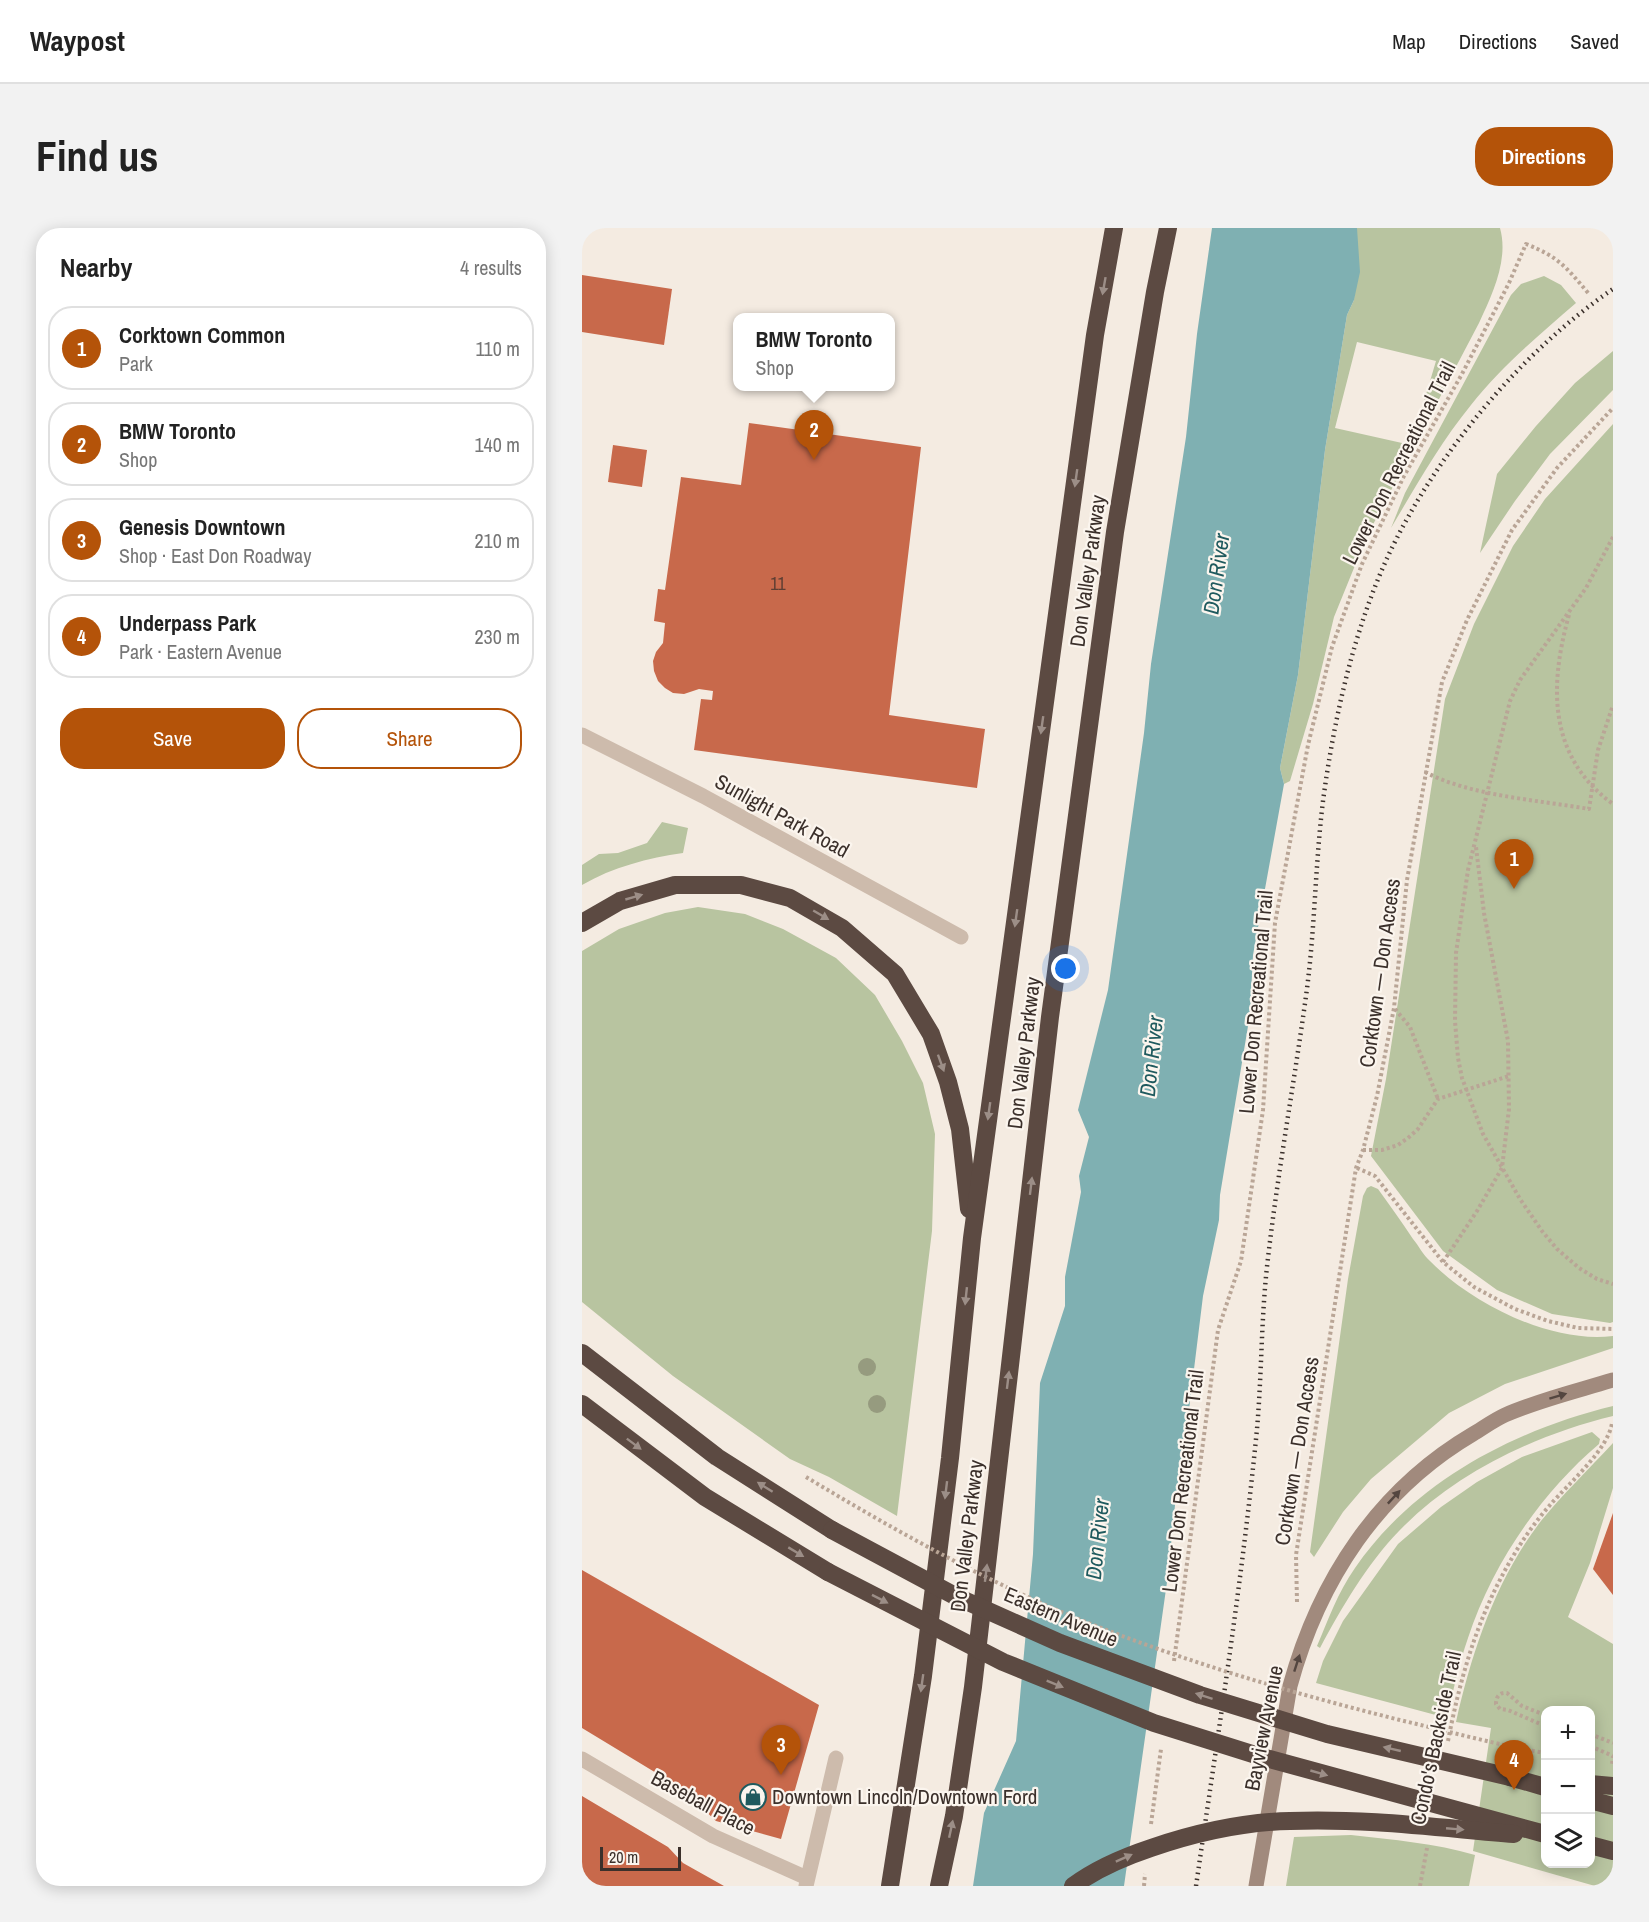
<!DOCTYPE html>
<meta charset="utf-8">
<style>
:root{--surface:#fff;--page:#f2f2f2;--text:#222;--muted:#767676;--line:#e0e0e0;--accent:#b45309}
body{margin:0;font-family:"Archivo Narrow",sans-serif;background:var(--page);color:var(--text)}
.controls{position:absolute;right:18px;bottom:18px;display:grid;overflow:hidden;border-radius:12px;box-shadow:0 3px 15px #0003}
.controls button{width:54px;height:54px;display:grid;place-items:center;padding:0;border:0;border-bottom:2px solid var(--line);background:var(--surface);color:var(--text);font:30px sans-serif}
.scale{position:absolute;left:18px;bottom:15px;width:81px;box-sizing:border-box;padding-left:6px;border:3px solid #3b302b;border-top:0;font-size:16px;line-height:21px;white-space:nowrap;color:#3b302b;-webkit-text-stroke:4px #fbf5ee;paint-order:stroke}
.you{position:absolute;left:484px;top:741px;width:21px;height:21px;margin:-15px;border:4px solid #fff;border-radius:50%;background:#1a73e8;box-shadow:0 0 0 9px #1a73e833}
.badge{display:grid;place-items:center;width:39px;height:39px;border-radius:50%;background:var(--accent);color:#fff;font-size:20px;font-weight:700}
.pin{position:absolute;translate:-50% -50px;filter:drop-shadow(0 2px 3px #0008)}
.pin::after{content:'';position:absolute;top:32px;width:21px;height:18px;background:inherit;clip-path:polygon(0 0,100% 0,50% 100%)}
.popup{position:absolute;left:151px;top:85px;width:162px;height:78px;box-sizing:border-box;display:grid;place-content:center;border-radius:12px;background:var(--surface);filter:drop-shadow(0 2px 4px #0005);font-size:20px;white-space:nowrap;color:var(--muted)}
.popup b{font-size:22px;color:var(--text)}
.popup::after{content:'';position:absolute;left:50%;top:100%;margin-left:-12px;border:12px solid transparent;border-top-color:var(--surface)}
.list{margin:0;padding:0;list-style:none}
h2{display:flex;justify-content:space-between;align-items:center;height:78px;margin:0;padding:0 24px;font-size:26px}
h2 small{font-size:20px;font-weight:400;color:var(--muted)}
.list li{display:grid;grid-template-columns:39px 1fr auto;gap:18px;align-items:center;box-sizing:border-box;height:84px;margin:0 12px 12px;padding:0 12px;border:2px solid var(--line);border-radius:24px}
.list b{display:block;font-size:22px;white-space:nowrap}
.list p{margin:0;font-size:20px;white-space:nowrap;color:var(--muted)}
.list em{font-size:20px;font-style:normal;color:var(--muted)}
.actions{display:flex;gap:12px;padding:18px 24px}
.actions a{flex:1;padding:14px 0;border:2px solid var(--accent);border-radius:24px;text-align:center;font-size:21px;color:var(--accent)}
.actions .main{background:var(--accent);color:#fff}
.icon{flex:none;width:33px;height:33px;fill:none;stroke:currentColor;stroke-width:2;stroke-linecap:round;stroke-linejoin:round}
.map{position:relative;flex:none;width:1031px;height:1658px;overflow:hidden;border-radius:24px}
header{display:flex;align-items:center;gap:36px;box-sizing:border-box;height:84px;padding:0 30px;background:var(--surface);border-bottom:2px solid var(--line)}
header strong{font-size:28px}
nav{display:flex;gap:33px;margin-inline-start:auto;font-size:21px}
.intro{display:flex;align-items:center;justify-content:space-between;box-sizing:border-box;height:144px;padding:0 36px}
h1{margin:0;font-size:42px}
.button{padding:15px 27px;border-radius:24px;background:var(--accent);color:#fff;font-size:21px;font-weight:700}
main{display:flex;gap:36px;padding:0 36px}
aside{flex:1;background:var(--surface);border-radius:24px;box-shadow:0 3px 15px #0003}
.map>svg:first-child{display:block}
</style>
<header>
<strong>Waypost</strong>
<nav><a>Map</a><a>Directions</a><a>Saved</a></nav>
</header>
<div class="intro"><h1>Find us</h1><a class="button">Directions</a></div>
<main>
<aside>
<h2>Nearby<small>4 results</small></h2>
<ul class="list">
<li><span class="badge">1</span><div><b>Corktown Common</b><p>Park</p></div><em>110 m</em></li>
<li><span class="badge">2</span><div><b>BMW Toronto</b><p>Shop</p></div><em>140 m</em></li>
<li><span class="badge">3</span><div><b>Genesis Downtown</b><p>Shop · East Don Roadway</p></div><em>210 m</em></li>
<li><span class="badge">4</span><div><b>Underpass Park</b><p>Park · Eastern Avenue</p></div><em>230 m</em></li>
</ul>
<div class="actions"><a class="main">Save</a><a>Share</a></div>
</aside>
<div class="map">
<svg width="1031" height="1658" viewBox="0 0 1031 1658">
<rect width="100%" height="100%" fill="#f4ebe1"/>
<!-- green -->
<g fill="#b8c4a0" fill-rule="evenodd">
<path d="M775,0H918C927,32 910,67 897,95L785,308L752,389L731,476L708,553L702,556L698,540L716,447L743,222L765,87L772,72ZM775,114L854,133L829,217L753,200Z"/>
<path d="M962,48L979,57L994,75C957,107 919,139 889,177C858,215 834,258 809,300L823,265L929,67L939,56Z"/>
<path d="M1031,123V162L968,226L933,273L898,325L915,246L954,198L993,155Z"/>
<path d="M1031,196V1094L1028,1095L970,1086L915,1062L861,1023L789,928L804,851L863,471L892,396L931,318L963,271Z"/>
<path d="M80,594L106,600L101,625C66,630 31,639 0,657V637L17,626L36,625L65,615Z"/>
<path d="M116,679L163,686L201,701L254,730L293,767L320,813L341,855L353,906L350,1003L315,1288L247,1249L208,1231L91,1148L0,1074V723L37,701L83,685Z"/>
<path d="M789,958L796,961C808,978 820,994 831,1011C837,1018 841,1027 848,1033C890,1076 970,1116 1031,1108V1120L923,1156L867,1185L789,1251L761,1284L732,1329L728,1324L766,1051L781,968L785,960Z"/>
<path d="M1031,1178V1188C953,1207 873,1245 817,1303C785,1336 760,1379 738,1420L735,1418C746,1392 756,1364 773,1340C832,1254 932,1202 1031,1178Z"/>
<path d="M1010,1204L1018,1211L1017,1216C958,1266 910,1337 886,1410C877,1436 871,1463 865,1490L734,1455L741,1433L761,1393L816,1316L859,1279L895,1254L940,1229Z"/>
<path d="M1031,1215V1260L1008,1335L986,1389L1031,1416V1658H1013L891,1623L909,1500L874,1494C890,1423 914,1351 959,1293C981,1266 1007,1241 1031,1215ZM963,1482H1008V1636H963Z"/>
<path d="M769,1607C811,1612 853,1615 893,1627L887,1658H704L712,1609Z"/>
</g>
<!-- water -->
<path fill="#7fb0b2" d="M630,0H775L778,44L772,72L765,87L743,222L716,447L698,540L702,556L671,727L668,786L638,967L637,992L621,1068L605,1198L593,1277L586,1347L542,1658H391L402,1585L434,1513L451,1326L458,1155L483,1078V1049L499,964L497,948L507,909L496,882L526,762L562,505L569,436L604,209L615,106Z"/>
<!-- building -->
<g fill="#c8694b">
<path d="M0,47L90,61L82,117L0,104Z"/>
<path d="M167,195L339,219L307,487L403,501L395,560L112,522L119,471L130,472L131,463L117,461L102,466L91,465L83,460L76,453L72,443L71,433L74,424L81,415L83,395L72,393L76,361L83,362L99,249L159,257Z"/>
<path d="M31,217L65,222L60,259L26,254Z"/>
<path d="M1031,1285V1367L1011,1341Z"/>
<path d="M0,1342L237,1477L199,1611L134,1593L99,1560L0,1500Z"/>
<path d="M0,1568L86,1619L101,1635L142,1658H0Z"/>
</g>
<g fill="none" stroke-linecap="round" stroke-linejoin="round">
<!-- path -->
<g stroke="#b9a596" stroke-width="4" stroke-dasharray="3 3" stroke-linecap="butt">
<path d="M1031,309L1004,360L938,452L928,473L886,642L874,725L873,793L876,830L880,850L901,906L938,971L960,1003L975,1021L997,1040L1015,1051L1031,1056"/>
<path d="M987,387C967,458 966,529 1031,576"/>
<path d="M843,544C889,568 956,572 1007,581L1016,522L1031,477"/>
<path d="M813,781L828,799L856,871"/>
<path d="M781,922H800L816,917L826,910L836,901L856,871L927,848"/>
<path d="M775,940L793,948L861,1034L892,1059L933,1081L966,1093L996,1100L1031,1101"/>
<path d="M861,1034L895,983L920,940L927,881L926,813L902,685L894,619"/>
<path d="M715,1374L714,1327L774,940L781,922L795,868L812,780L825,652L860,454L885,392L930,302L975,240L1031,180"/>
<path d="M592,1433L636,1102L659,1033L681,882L693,695L726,517L750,419L780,336L822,248L880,146L927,55L944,16C977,29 984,39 1007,66"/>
<path d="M963,1487L940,1478L925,1465C918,1464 914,1468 914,1476L918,1481L926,1482L963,1498"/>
<path d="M1008,1506L1031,1515"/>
<path d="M866,1513C879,1446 897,1384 933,1325C943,1308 955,1292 968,1277C986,1256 1026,1222 1030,1195"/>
<path d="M1008,1518L1031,1528L1030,1536"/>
<path d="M569,1596L579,1521"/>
<path d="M562,1658L563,1646"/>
<path d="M838,1658L845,1620"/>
</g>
<!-- service -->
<path stroke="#cdbbac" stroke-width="15" d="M0,1531L131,1608L225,1650"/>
<!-- minor -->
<g stroke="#cdbbac" stroke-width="15">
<path d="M0,507L121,568L379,709"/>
<path d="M224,1658L254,1530"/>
</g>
<!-- secondary -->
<path stroke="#a18a7d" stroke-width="15" d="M674,1658L708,1458C737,1352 796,1262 891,1206C901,1200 912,1192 923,1187C957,1172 995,1163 1031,1152"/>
<!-- motorway -->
<g stroke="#5c4a42" stroke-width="18">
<path d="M0,695L38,673L93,657H159L208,670L260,700L313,746L349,806L366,854L378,901L387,981"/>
<path d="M0,1125L135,1229L250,1302"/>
<path d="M0,1176L123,1269L246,1344"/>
<path d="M928,1549L963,1559"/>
<path d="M1008,1556L1031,1558"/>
<path d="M1008,1572L1031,1578"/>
<path d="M1008,1617L1031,1623"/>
<path d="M308,1658L341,1448L368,1230L390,1010L513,107L532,0"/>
<path d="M357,1658L372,1588L391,1459L468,789L533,304L573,64L586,0"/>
</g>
<!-- rail -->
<path stroke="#3b302b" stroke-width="4.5" stroke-dasharray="1.5 4.5" stroke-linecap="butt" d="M614,1658C636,1506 660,1354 675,1201C680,1144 679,1087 686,1030C696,943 712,856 724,768C733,703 733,638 741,573C752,490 772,401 807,326C854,226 940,123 1031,61"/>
<!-- path-bridge -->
<path stroke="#b9a596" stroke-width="4" stroke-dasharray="3 3" stroke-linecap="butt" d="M224,1249C309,1300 396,1349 489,1388C597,1432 709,1465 822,1493C869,1504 916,1517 963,1525"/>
<!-- motorway-bridge -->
<g stroke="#5c4a42" stroke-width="18">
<path d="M250,1302L375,1369L478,1415L618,1467L745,1506L928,1549"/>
<path d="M246,1344L421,1434L572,1495L680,1529L963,1606"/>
<path d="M491,1658C514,1641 542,1629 569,1620C613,1605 661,1594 708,1593C782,1590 858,1600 932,1606"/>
</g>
</g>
<!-- trees -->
<g fill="#969b7f">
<circle cx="285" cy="1139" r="9"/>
<circle cx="295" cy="1176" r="9"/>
</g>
<!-- one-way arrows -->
<defs><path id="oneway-solid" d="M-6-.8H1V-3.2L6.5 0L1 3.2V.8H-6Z" transform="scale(1.5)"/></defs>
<g fill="#9c8e87">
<use href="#oneway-solid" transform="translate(522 58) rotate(100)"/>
<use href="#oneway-solid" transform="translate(494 250) rotate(98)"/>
<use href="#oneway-solid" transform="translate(460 497) rotate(98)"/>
<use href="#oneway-solid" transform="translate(52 669) rotate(-16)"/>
<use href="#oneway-solid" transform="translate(239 687) rotate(30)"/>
<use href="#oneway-solid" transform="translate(434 690) rotate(98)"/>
<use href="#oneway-solid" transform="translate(359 835) rotate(70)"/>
<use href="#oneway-solid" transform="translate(407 883) rotate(98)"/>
<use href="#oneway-solid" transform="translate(449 958) rotate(-83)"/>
<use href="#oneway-solid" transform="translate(384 1068) rotate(96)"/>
<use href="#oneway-solid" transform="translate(426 1152) rotate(-83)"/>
<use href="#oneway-solid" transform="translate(52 1216) rotate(37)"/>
<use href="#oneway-solid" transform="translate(183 1259) rotate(-148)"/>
<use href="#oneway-solid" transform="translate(364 1262) rotate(97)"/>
<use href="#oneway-solid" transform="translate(214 1324) rotate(31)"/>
<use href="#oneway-solid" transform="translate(404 1345) rotate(-83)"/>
<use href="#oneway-solid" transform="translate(298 1371) rotate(27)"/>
<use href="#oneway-solid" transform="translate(340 1455) rotate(98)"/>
<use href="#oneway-solid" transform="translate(473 1456) rotate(22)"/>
<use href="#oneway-solid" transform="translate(622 1468) rotate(-162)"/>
<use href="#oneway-solid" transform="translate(810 1521) rotate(-167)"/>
<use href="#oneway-solid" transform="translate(737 1545) rotate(16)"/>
<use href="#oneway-solid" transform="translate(369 1601) rotate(-78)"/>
<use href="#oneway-solid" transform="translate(873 1601) rotate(5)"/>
<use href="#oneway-solid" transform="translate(542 1630) rotate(-24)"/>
</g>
<g fill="#544640">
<use href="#oneway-solid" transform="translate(976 1168) rotate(-17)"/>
<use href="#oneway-solid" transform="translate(812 1269) rotate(-47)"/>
<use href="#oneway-solid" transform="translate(715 1435) rotate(-72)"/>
</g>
<!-- icons -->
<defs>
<symbol id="shop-ring" viewBox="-11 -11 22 22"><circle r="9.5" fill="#fbf5ee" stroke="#1f5a5e" stroke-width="1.5"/><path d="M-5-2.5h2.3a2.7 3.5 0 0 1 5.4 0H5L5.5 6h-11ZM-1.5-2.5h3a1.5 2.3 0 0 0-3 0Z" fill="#1f5a5e"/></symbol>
</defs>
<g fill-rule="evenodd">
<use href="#shop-ring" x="156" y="1554" width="30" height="30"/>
</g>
<g text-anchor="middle" stroke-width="4.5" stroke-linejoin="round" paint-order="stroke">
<!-- number labels -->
<g font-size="18" fill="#5e3e33">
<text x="196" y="362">11</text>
</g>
<!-- street labels -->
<g font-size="21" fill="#3b302b" stroke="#fbf5ee">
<text transform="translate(817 235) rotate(-63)" y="7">Lower Don Recreational Trail</text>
<text transform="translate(506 343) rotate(-82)" y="7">Don Valley Parkway</text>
<text transform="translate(200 588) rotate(29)" y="7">Sunlight Park Road</text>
<text transform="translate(798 745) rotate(-82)" y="7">Corktown — Don Access</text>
<text transform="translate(674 774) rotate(-85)" y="7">Lower Don Recreational Trail</text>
<text transform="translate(442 825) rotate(-83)" y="7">Don Valley Parkway</text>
<text transform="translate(715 1223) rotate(-81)" y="7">Corktown — Don Access</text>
<text transform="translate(601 1253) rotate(-83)" y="7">Lower Don Recreational Trail</text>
<text transform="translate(385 1308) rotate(-83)" y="7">Don Valley Parkway</text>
<text transform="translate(479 1389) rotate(23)" y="7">Eastern Avenue</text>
<text transform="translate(682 1500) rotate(-79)" y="7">Bayview Avenue</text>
<text transform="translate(854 1510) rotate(-78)" y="7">Condo's Backside Trail</text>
<text transform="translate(121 1575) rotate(28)" y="7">Baseball Place</text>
</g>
<!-- poi labels -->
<g font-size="21" fill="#3b302b" stroke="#fbf5ee" text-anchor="start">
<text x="190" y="1576">Downtown Lincoln/Downtown Ford</text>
</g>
<!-- water labels -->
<g font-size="22" font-style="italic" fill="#1f5a5e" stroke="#fbf5ee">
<text transform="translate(634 346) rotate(-82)" y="8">Don River</text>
<text transform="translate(569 828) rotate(-84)" y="8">Don River</text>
<text transform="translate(515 1311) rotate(-84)" y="8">Don River</text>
</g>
</g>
</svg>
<div class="controls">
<button>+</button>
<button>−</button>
<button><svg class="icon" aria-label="layers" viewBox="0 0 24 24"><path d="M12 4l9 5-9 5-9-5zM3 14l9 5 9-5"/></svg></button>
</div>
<div class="scale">20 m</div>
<div class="you"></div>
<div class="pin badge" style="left:932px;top:661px">1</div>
<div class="pin badge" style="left:232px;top:232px">2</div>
<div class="popup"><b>BMW Toronto</b>Shop</div>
<div class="pin badge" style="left:199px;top:1547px">3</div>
<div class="pin badge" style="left:932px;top:1562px">4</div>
</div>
</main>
